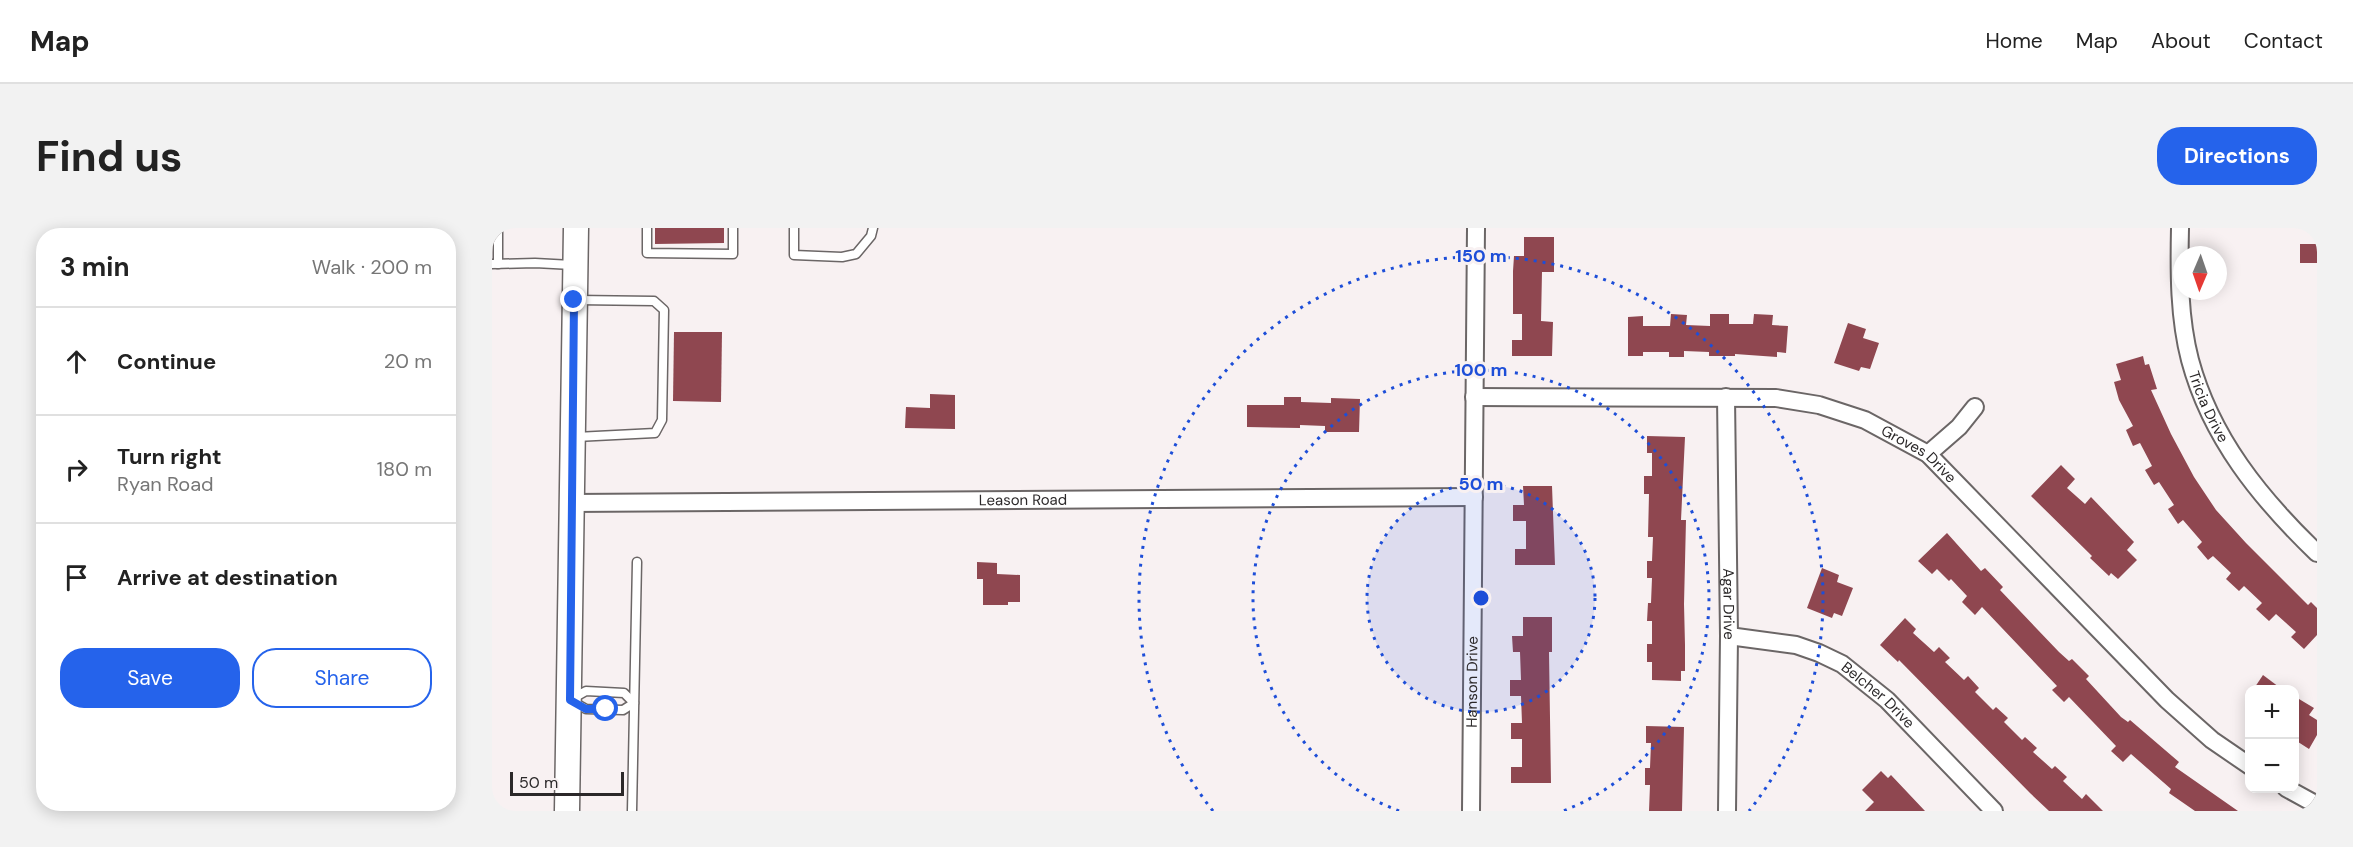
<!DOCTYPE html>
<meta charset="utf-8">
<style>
:root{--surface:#fff;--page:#f2f2f2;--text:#222;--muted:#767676;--line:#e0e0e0;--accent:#2563eb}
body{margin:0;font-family:"DM Sans",sans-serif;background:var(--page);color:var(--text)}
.controls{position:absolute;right:18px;bottom:18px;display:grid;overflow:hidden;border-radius:12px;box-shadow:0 3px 15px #0003}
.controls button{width:54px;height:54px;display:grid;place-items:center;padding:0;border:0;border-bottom:2px solid var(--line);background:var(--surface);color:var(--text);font:30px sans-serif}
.compass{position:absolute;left:1681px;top:18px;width:54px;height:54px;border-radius:50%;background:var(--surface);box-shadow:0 3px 15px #0003;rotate:182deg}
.scale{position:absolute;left:18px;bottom:15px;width:114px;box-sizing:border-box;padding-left:6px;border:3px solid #2b2829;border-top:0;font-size:16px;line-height:21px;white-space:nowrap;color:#2b2829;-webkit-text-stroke:4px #f8f1f2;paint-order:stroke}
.stop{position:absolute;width:18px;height:18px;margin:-14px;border:4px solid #2563eb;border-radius:50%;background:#fff}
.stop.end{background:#2563eb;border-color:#fff;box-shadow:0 2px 6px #0008}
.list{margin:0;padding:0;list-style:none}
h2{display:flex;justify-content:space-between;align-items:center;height:78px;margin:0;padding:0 24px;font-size:26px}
h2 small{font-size:20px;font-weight:400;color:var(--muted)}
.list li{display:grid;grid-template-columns:39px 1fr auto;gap:18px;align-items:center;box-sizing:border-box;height:108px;padding:0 24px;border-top:2px solid var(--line)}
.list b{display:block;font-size:22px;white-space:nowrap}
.list p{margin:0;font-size:20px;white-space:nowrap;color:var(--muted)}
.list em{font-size:20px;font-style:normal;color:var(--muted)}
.actions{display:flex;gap:12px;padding:18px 24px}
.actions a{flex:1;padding:14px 0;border:2px solid var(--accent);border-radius:24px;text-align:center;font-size:21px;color:var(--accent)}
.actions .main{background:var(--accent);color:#fff}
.icon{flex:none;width:33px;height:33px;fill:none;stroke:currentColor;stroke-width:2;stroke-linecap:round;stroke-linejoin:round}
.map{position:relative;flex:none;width:1825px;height:583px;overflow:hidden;border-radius:24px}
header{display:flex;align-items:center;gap:36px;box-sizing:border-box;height:84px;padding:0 30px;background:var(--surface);border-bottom:2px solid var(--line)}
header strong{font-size:28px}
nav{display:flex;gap:33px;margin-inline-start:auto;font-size:21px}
.intro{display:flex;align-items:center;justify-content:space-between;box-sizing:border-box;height:144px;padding:0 36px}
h1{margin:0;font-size:42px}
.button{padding:15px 27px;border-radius:24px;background:var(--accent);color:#fff;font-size:21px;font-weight:700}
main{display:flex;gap:36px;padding:0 36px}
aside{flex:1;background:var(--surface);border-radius:24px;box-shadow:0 3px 15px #0003}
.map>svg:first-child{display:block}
</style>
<header>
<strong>Map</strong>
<nav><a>Home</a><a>Map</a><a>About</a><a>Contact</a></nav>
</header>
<div class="intro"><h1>Find us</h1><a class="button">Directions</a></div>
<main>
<aside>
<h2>3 min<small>Walk · 200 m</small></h2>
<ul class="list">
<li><svg class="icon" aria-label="ahead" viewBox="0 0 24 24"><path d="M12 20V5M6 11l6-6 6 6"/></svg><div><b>Continue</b></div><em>20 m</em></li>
<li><svg class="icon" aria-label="right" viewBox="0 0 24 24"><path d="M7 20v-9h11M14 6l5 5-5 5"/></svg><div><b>Turn right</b><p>Ryan Road</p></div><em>180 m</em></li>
<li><svg class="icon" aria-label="arrive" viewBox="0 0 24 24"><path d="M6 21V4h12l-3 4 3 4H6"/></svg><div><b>Arrive at destination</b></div></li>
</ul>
<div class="actions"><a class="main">Save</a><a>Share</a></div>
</aside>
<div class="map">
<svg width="1825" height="583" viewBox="0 0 1825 583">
<rect width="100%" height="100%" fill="#f8f1f2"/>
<!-- building -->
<g fill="#8f4750">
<path d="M163,0H232V15L163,16Z"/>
<path d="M1032,9H1062V44H1050L1049,93L1061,94L1060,128H1020V112H1030V86H1021V43L1022,28H1032Z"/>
<rect x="1808" y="16" width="17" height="19"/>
<path d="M1179,86L1195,87L1194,97L1218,98V86H1237V96H1261L1262,86L1281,87L1280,97L1296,98L1294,125L1285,124V129L1243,126V128H1217V124L1192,123V129H1177V124H1151V128H1136V89L1151,88V98H1178Z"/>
<path d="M1356,95L1374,101L1371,110L1387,115L1378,141L1369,139L1367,143L1342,135Z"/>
<path d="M182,104H230L229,174L181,173Z"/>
<path d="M1651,128L1653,137L1657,136L1665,161L1659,162L1679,206L1702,249L1724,282L1754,315L1816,377L1819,374L1825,380V407L1812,421L1799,409L1804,404L1784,386L1777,393L1764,381L1770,375L1752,358L1747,363L1734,351L1739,345L1721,328L1716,332L1705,319L1710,314L1691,292L1686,296L1676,281L1682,277L1667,254L1662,257L1653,242L1660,238L1648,215L1641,218L1634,202L1641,198L1627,172L1622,154L1629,152L1624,136Z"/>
<path d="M438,166L463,167V201L413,200L414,179L438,180Z"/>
<path d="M792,169H809V174L839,175V170L868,171L867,204H833V198L808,197V200L755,199V177H792Z"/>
<path d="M1155,208L1193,209L1189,292H1194L1192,376L1193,417V443H1189V453L1160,452V434H1155V416H1160V393H1155L1156,375H1159L1160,350H1155V333H1160L1161,309H1156L1157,266H1152V248H1160V225H1155Z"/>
<path d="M1569,237L1583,251L1575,260L1593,276L1599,269L1642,314L1635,322L1645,332L1626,351L1619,345L1617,348L1598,330L1600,328L1539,268Z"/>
<path d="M1031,258H1060L1063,337H1023V321H1034V293H1021V277H1032Z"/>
<path d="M1455,305L1489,343L1493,340L1511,359L1508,362L1567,424L1577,433L1580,431L1597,448L1594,451L1629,489L1636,494L1638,492L1687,534L1683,539L1746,583H1703L1677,565L1679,561L1639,526L1631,534L1619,523L1624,518L1577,469L1572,474L1560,462L1565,458L1490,379L1483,387L1470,374L1475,368L1459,351L1457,353L1445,341L1440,346L1426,333Z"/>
<path d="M485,334L505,335V346L528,347V374H516V377H491V351H485Z"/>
<path d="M1330,340L1347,347L1345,354L1361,360L1350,388L1342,385L1340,390L1315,380Z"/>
<path d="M1031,389H1060V424H1057L1059,555H1019V539H1030V511H1019V495H1030L1029,468H1018V452H1029L1028,424H1021L1020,408H1031Z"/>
<path d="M1413,390L1424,401L1421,405L1442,424L1447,419L1458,430L1453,434L1472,452L1476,448L1487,460L1483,464L1501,482L1504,479L1516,490L1512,494L1530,512L1533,509L1545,520L1541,524L1560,541L1563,538L1575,549L1571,553L1590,571L1594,566L1611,583H1557L1538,565L1407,432L1406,434L1388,417Z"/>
<path d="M1771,447L1791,462H1761Z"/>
<path d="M1807,471L1822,480L1817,487L1825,492V507L1817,521L1803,512V477Z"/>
<path d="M1154,498L1192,499L1190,583H1157L1158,557H1153V540H1158L1159,515H1154Z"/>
<path d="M1389,543L1396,550L1399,547L1433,583H1373L1382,574L1370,562Z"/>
</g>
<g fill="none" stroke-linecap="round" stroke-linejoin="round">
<defs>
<g id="service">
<path d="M6,0V36"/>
<path d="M155,0V25L241,26V0"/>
<path d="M302,0V27L350,29L364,26L379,8L381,0"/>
<path d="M0,36L43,35L80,37"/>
<path d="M84,209L163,205L170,192L172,82L162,73L84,72"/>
<path d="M94,463L132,465L142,475L131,482L94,481L78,472Z"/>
<path d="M140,583L145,334"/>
</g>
<g id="minor">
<path id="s1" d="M1688,0C1687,44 1687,90 1698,132C1719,210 1768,270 1825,325"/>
<path id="s2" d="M982,169L1284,170L1327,177L1373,192L1436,226L1675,472L1720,512L1758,538"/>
<path id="s3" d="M1234,169L1237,408L1235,583"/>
<path d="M1436,226L1467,199L1483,179"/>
<path id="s4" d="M79,275L982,269"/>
<path id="s5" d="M1237,408L1304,417L1327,425L1350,436L1395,472L1502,583"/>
<path d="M1794,560L1825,577"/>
<path id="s6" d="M979,583L984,0"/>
</g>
<path id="secondary" d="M75,583L84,0"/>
</defs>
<!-- service casing -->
<use href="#service" stroke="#6b6666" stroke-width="11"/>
<!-- minor casing -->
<use href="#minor" stroke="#6b6666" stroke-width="20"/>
<!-- secondary casing -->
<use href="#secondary" stroke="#6b6666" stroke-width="27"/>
<!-- service -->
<use href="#service" stroke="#fff" stroke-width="8"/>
<!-- minor -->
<use href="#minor" stroke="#fff" stroke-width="16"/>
<!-- secondary -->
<use href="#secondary" stroke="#fff" stroke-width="24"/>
</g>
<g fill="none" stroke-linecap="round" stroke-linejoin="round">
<!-- route -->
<path stroke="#2563eb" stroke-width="8" d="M82,72L78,472L94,481H114"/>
</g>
<!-- distance rings -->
<circle cx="989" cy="370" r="114" fill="#1d4ed8" fill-opacity=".12"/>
<g fill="none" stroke="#1d4ed8" stroke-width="3" stroke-dasharray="3 6">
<circle cx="989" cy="370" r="114"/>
<path d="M907 583A228 228 0 1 1 1071 583"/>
<path d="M721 583A342 342 0 1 1 1257 583"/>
</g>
<g text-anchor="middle" stroke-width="6" stroke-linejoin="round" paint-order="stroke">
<!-- street labels -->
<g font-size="15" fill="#2b2829" stroke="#f8f1f2">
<text dy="5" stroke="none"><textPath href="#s1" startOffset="183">Tricia Drive</textPath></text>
<text dy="5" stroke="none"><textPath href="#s2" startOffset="458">Groves Drive</textPath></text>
<text dy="5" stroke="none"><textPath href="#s4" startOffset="452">Leason Road</textPath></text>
<text dy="5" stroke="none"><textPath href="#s3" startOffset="207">Agar Drive</textPath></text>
<text dy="5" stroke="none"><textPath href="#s6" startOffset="129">Hanson Drive</textPath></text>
<text dy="5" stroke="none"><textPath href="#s5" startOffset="165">Belcher Drive</textPath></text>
</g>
</g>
<circle cx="989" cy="370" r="9" fill="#1d4ed8" stroke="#f8f1f2" stroke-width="3"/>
<g font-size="18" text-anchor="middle" font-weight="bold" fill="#1d4ed8" stroke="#f8f1f2" stroke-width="6" stroke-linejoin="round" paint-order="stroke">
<text x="989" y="34">150 m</text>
<text x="989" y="148">100 m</text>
<text x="989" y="262">50 m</text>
</g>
</svg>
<div class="controls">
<button>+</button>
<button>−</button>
</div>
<svg class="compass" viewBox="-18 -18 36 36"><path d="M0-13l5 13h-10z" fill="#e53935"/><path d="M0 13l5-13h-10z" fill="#767676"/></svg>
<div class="scale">50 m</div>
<div class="stop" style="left:114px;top:481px"></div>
<div class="stop end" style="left:82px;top:72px"></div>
</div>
</main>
